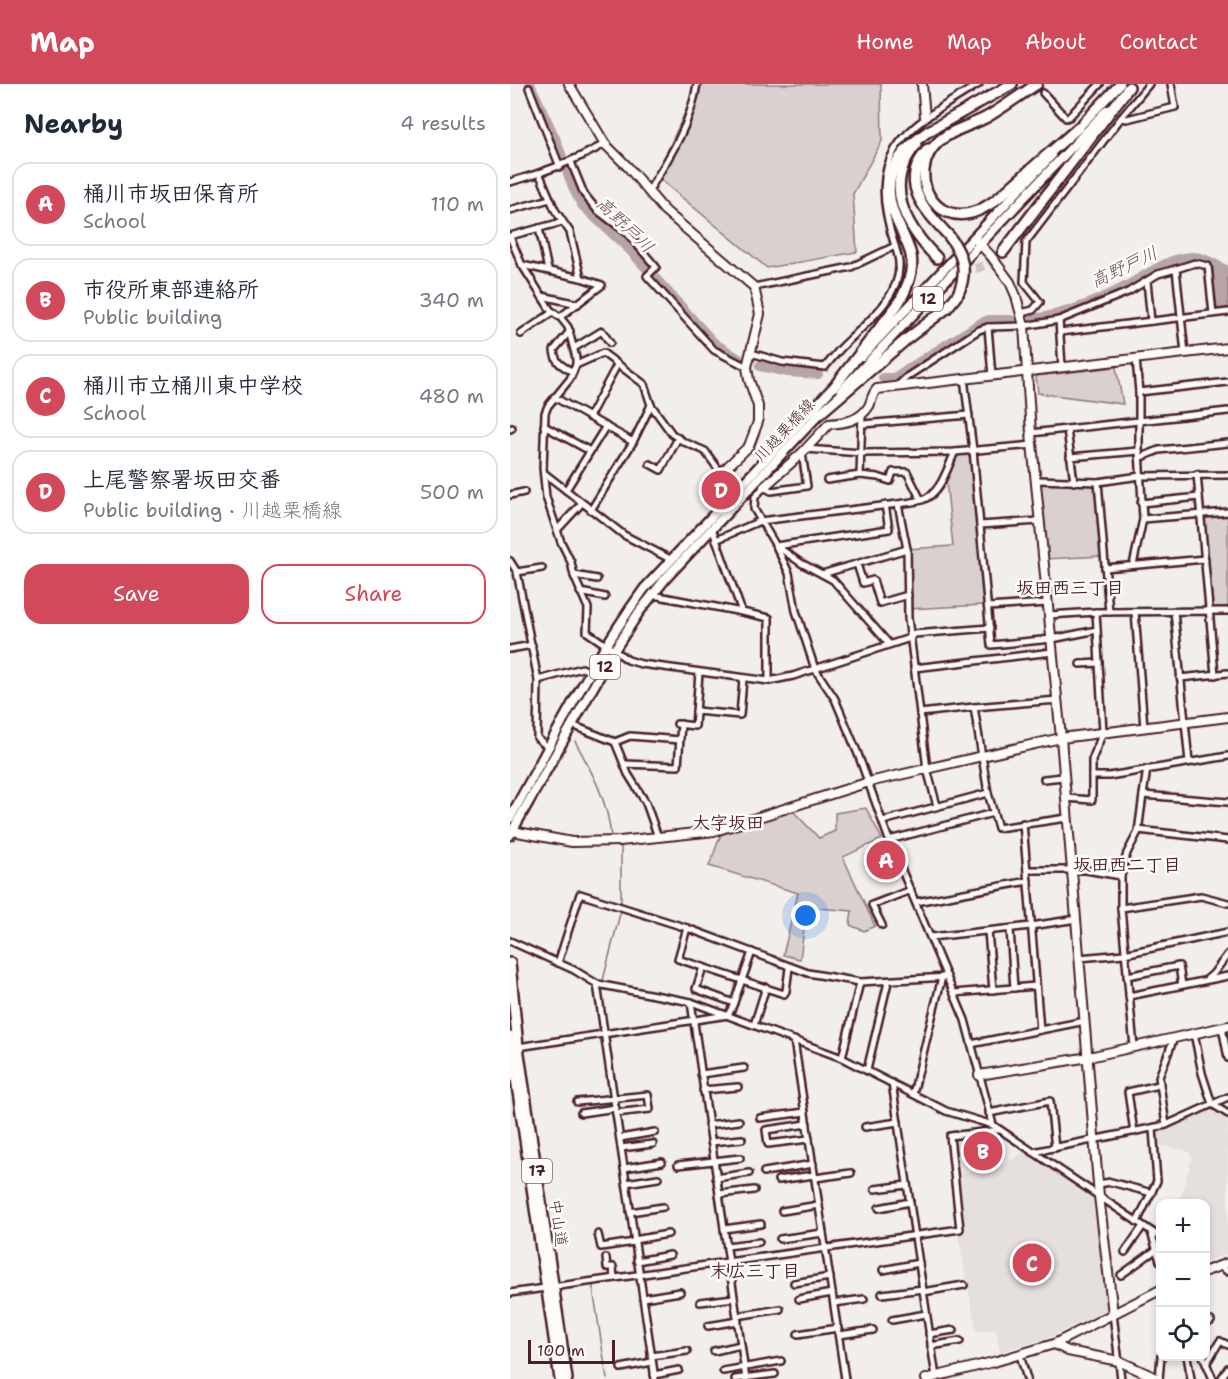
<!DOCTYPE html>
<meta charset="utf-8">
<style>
:root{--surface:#fff;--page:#f2f2f3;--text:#1f2937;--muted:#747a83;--line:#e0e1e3;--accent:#d1495b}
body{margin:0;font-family:"Shantell Sans","Klee One",sans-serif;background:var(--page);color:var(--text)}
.controls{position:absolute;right:18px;bottom:18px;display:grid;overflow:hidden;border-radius:12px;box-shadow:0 3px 9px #0003}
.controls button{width:54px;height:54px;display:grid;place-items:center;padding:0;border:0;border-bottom:2px solid var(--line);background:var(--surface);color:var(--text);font:30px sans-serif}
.scale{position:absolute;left:18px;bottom:15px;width:87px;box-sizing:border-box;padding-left:6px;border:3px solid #4a1f2b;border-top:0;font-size:16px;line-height:21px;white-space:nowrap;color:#4a1f2b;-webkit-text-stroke:4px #fdfcf7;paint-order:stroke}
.you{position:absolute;left:296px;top:832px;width:21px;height:21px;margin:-15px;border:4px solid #fff;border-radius:50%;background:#1a73e8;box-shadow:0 0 0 9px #1a73e833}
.badge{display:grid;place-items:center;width:39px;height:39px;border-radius:50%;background:var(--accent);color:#fff;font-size:20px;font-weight:700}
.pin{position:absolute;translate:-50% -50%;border:3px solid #fff;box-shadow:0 2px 6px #0006}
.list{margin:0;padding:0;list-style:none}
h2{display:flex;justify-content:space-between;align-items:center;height:78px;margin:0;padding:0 24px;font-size:26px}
h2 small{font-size:20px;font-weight:400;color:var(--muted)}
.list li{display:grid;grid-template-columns:39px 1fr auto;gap:18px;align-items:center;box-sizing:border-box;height:84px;margin:0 12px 12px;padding:0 12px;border:2px solid var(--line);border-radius:18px}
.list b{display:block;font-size:22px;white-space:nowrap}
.list p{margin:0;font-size:20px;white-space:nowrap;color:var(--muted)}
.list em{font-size:20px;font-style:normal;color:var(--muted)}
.actions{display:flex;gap:12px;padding:18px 24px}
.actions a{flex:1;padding:14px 0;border:2px solid var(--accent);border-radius:18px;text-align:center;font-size:21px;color:var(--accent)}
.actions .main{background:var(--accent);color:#fff}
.icon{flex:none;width:33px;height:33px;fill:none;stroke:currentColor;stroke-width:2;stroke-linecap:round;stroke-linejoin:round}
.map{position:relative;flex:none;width:718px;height:1295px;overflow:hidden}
header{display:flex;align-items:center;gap:36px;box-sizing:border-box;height:84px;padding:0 30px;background:var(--accent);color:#fff}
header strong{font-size:28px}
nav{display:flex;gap:33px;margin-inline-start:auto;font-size:21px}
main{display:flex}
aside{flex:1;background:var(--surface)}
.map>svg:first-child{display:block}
</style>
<header>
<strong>Map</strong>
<nav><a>Home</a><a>Map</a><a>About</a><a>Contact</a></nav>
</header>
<main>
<aside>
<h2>Nearby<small>4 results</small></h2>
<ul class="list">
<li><span class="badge">A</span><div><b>桶川市坂田保育所</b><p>School</p></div><em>110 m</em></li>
<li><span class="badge">B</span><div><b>市役所東部連絡所</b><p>Public building</p></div><em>340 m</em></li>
<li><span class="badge">C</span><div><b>桶川市立桶川東中学校</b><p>School</p></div><em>480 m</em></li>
<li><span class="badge">D</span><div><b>上尾警察署坂田交番</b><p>Public building · 川越栗橋線</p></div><em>500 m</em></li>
</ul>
<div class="actions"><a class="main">Save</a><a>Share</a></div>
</aside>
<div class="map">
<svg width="718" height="1295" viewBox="0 0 718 1295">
<rect width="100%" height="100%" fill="#f2efeb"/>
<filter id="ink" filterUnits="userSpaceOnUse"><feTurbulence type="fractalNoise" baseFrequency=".0167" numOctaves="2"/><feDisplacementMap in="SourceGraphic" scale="12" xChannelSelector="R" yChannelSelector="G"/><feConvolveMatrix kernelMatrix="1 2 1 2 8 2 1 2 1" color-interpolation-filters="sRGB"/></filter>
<g filter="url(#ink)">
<!-- built -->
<g fill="#e5dfdd">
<path d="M704,1024L718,1033V1170L696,1177V1120L666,1119L672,1110L682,1073L677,1067L647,1061L645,1050L647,1047Z"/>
<path d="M515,1067L583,1113L597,1226L538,1254L490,1268L486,1246L466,1247L448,1150L456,1148L448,1089L487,1085Z"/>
</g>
<!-- green -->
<g fill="#d9d0cf" stroke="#92787d" stroke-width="1.5">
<path d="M188,0H371L372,57L343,110L347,168L257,184L146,92Z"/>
<path d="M606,283L613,320L528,309L526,292Z"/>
<path d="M463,366L474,521L398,525L397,465L443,462L435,388L445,368Z"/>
<path d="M527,396L588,398L594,472L534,475Z"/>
<path d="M718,428V526H700L691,431Z"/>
<path d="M356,724L372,755L333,773L365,842L354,847L340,841L342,827L297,823L290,875L273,871L288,809L199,782L211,750L283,727L309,754L325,747V729Z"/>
</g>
<!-- water -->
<path fill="#b7a5a6" stroke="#8b6f75" stroke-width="1.5" d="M702,184L718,190V225L707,226Z"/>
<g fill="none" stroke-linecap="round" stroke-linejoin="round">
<!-- stream -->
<g stroke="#8b6f75" stroke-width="1.5">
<path d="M65,657C82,688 98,717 101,753"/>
<path d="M111,760V821"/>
<path d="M92,900L111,826"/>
<path d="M82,1198L97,1295"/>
</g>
<!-- river -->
<g stroke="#b7a5a6" stroke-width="10">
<path d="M20,0L45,54L64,106L72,121L118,164L204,259L229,275"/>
<path d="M523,235C553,231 584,219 611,205C634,194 657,173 683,173C695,173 708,183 718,187"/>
<path d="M250,282L278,288L308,290"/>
<path d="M373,294H384L471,239L479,236H501"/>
</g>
<!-- highway-tunnel -->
<path stroke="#d0c5c5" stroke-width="9" stroke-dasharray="9 4.5" stroke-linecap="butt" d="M427,174C455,191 468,189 493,168"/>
<defs>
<g id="street">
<path d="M19,4L50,83"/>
<path d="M533,9L556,34L559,33L590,0"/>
<path d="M611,34L639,0"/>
<path d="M61,78L74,110L87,126L117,149L146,183L137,192L204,266L237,283"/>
<path d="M30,91L45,126L60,148L71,194"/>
<path d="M0,98C34,89 64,77 95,60"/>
<path d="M138,108C159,74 181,40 187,0"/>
<path d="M0,126L40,115"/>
<path d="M29,144L38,186"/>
<path d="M0,152L52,138"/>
<path d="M0,153L12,181L41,227L50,233L58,243L66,274V281L60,295L38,322L35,329L33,384L36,413L51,458L61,478L64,492L78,524L77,548L118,576L131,580L259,597L283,592L400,554L404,550L480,544"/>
<path d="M12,181L71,194L92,201L50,233"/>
<path d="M666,185L685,179L698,182L703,230"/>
<path d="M637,197L641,237"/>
<path d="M244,203L341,183L385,162C353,66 395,45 469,0"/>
<path d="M32,212L68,220"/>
<path d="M511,229L523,226L530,218L514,198L516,158L611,34L617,35L665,23L661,0"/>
<path d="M549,236L552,283"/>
<path d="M478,243L482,292"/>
<path d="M60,247L44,266C45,279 52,282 63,288"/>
<path d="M550,248L718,228"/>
<path d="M11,250L43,228"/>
<path d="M64,264L92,247L100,259"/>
<path d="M241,269L272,278L315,283C321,276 327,268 333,262C354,241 391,213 389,180C389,174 387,168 385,162"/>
<path d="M66,281L93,269L134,300L141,321L123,358L81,426"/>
<path d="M454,294L463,366L481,561L542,555L587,546"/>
<path d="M388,301L398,292L469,246L478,243L514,242L549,236L618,208L648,190L666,185L675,269"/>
<path d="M629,308L718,298"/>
<path d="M44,313L123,358"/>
<path d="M141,321L162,350L174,358L195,367L211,389"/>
<path d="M352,330L350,391L368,393L380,397L383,388H397L411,416"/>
<path d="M79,333L107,281"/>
<path d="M353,340L459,331"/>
<path d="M34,342L80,367"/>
<path d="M0,345L2,344"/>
<path d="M557,345L564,398"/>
<path d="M521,349L718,327"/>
<path d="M295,365L352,369L445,368L523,361"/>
<path d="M292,369L297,402L261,407L254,403L245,413L244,425L266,462L279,489L286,527L305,585L325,615L348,670L379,756L455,936L483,1041"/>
<path d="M560,373L629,367"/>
<path d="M629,374L649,366L718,359"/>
<path d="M140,380L151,386L168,354"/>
<path d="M34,389L114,451L162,476"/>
<path d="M687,390L705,591"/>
<path d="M317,396L350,391"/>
<path d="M527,396L588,398L630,392L718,391"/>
<path d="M588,398L599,528"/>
<path d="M56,406L96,342"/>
<path d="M0,411L14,408"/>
<path d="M631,419L689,413"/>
<path d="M633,435L718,428"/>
<path d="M470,441L530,437"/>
<path d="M202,444L232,528L259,534V597"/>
<path d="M48,445L72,419"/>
<path d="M206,456L250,437L388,420"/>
<path d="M266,462L379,445L375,421"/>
<path d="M268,463L291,479L312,490L397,465"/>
<path d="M0,477L7,488L28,596L27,654L39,664"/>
<path d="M347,480L353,499L363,496L370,519L398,511"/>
<path d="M623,481L633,435L629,367V308L626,275"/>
<path d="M595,484L695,475"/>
<path d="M7,488L32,484"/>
<path d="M312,490L323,496L379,560"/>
<path d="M64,491L87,495"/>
<path d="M70,508L95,513"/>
<path d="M143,511L232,528"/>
<path d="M478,523L538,519"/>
<path d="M664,527L679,678"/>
<path d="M625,528L634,643"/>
<path d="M539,531L586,528L718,527"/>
<path d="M0,565L22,561"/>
<path d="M570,580L589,579"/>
<path d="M404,584L543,568"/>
<path d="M670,594L718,589"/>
<path d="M28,596L72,584L81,588"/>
<path d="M464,623L548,616"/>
<path d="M186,627L230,631L233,595"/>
<path d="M410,629L464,623L478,709L488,744L557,734"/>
<path d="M167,640L185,642L189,589"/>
<path d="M62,641L105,658L120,652L170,656"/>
<path d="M105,658L118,690L136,719L148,753"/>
<path d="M114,680L168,682L171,640"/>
<path d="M637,685L633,711L718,718"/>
<path d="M582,692H599L718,672"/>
<path d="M534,695L553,693"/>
<path d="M555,714L582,716V676L593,648L586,528"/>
<path d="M427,722L417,685L398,534L397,465L388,420C395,419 405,418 412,416C431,410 437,384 445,368"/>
<path d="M373,737L478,709"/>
<path d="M513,739L530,946"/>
<path d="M628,746L718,756"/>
<path d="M379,756L483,729"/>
<path d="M517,786H576L611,792"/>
<path d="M406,818L518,797"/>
<path d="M611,824V792L617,769L628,748L633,711"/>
<path d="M372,841L362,821L401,806"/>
<path d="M177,844L168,875L274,910L276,907L279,884"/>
<path d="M500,845L504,904"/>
<path d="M478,847L483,906"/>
<path d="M421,853L521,842L567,835"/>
<path d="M0,857L64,886L87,900L181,918L332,974L436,1027L483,1041L650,1153"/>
<path d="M569,874L614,870L718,848"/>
<path d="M48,879L70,810L177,844L298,889L350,898L437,893"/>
<path d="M193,883L186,905L224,919"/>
<path d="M617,892L669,882L672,901"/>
<path d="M697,895L703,890L718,870"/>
<path d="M87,900L145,1295"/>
<path d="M444,909L526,902"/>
<path d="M619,912L718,892"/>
<path d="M181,918L236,1295"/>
<path d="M244,941L256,903"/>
<path d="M712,943L718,974"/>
<path d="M684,949L692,989L702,1020L718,1030"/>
<path d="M284,956L335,1295"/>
<path d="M461,960L575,937"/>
<path d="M8,963L218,931L222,924L242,868"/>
<path d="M624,963L611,824L691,812L718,819"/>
<path d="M332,974L350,898"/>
<path d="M357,986L378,898"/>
<path d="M191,990L234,984"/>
<path d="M382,999L426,1293"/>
<path d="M193,1006L228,1003"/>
<path d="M403,1010L432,893"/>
<path d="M67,1018L138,1011L140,1025L106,1029"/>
<path d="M71,1029L106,1024"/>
<path d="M479,1029L540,1017L545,1064"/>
<path d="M250,1034L295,1028"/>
<path d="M297,1040L256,1046L258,1060L299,1055"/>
<path d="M198,1041L229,1037"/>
<path d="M656,1041L649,993L664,954"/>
<path d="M355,1043L388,1038"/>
<path d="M624,1048L618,1008L649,1001"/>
<path d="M110,1054L145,1048"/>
<path d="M201,1058L232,1055"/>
<path d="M111,1064L143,1060"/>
<path d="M523,1068L656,1041L718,1013"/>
<path d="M168,1081L230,1074"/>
<path d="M114,1084L152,1078"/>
<path d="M254,1088L303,1080"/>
<path d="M206,1094L239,1089"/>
<path d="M305,1094L341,1089"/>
<path d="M268,1096L304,1091"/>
<path d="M116,1099L148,1094"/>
<path d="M588,1100L601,1098L642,1109"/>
<path d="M365,1105L397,1101"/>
<path d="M209,1110L244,1106"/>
<path d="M369,1124L400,1118"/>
<path d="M272,1127L309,1121"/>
<path d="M120,1128L153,1123"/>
<path d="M627,1138L647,1097L643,1045"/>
<path d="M214,1145L251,1140"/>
<path d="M641,1148L650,1177"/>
<path d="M88,1150L91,1163L124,1158"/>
<path d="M270,1155L313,1149"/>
<path d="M124,1156L158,1150"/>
<path d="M217,1162L249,1158"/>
<path d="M615,1168L633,1142"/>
<path d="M96,1174L97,1183H103L104,1194"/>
<path d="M127,1177L160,1171"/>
<path d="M710,1182L718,1188"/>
<path d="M373,1186L409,1179"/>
<path d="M611,1191L647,1165"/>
<path d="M284,1199L320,1193"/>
<path d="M413,1208L454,1201"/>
<path d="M0,1209L450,1145L440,1052L489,1046"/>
<path d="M372,1210L413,1205"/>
<path d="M133,1214L170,1208"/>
<path d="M289,1215L322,1209"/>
<path d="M190,1218L224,1214"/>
<path d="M324,1219L354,1215"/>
<path d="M603,1230L611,1295"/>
<path d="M227,1232L270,1225"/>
<path d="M382,1236L416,1230"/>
<path d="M696,1240L701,1237"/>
<path d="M198,1242L228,1237"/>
<path d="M288,1250L328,1244"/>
<path d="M419,1250L444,1246"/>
<path d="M329,1251L363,1246"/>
<path d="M421,1262L450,1257"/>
<path d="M204,1267L231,1261"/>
<path d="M510,1271L517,1295"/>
<path d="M141,1272L177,1267"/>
<path d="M677,1272L681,1295"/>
<path d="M693,1272L703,1295"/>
<path d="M696,1280L710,1257L718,1261"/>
<path d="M111,1284L142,1278"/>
<path d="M213,1287L271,1277"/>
<path d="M144,1291L169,1286"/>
<path d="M225,1295L265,1290"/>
<path d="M649,1295L651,1272"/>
<path d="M711,1295L718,1284"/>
</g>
<g id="secondary">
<path d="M59,0L95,60L118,83L154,126L244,203L250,230L237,283L239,296L248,322V338L239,362L211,389L204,400L201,411L203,417L212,428"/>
<path d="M412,0L415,33"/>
<path d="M467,157L481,172L500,198L506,212L514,242L521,349L551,654L589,1112L603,1230"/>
<path d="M254,403L292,369L319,340C334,339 350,337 359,322C362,316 362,310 367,305L718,264"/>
<path d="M2,747L62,758L110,757L205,747L359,698L551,654L718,633"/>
<path d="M469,991L579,973L718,942"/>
<path d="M696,1187L718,1179"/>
<path d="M544,1260L558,1267L609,1277L648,1295"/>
<path d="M416,1295L487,1277L544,1260L650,1206"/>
</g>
<g id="primary">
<path d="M565,47L610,0"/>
<path d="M352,272L541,72"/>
<path d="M331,307L597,26"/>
<path d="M0,734C42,658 83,575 134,505L331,295"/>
<path d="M0,751L103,568L129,528L156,494L312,327"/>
</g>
<g id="highway">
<path d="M527,0C510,11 494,23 477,33C462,41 441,46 428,58C396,88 422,145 467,127C484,120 497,106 511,94C530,77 550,60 569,43"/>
<path d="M406,61C372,101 395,142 427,174"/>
<path d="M418,65C387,99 415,126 439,152"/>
<path d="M493,168L619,3"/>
<path d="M327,299L388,220C397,205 404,188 401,171C397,156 388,142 383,127C371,91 389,68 417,48L502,0"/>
<path d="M308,331L398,254L437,224L448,210"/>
<path d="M0,879L8,963L57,1295"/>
<path d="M0,953L50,1295"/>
</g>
</defs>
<!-- street casing -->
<use href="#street" stroke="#4a1f2b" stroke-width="10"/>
<!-- secondary casing -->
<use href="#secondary" stroke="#4a1f2b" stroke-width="12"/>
<!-- primary casing -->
<use href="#primary" stroke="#4a1f2b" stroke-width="13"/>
<!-- highway casing -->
<use href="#highway" stroke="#4a1f2b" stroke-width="14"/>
<!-- street -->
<use href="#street" stroke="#fdfcf7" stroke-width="5"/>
<!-- secondary -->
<use href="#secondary" stroke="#fdfcf7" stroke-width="8"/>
<!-- primary -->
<use href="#primary" stroke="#fdfcf7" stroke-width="8"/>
<!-- highway -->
<use href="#highway" stroke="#fdfcf7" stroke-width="9"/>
<defs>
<path id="highway-bridge" d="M439,152C453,171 458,188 448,210"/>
</defs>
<!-- highway-bridge casing -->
<use href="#highway-bridge" stroke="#4a1f2b" stroke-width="14" stroke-linecap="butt"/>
<!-- highway-bridge -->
<use href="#highway-bridge" stroke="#fdfcf7" stroke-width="9"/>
</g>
</g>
<g text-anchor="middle" stroke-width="5" stroke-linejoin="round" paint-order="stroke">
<!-- shield labels -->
<g fill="#fdfcf7" stroke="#806168" stroke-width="1.5">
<rect x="403" y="203" width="30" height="24" rx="4.5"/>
<rect x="80" y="571" width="30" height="24" rx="4.5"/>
<rect x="12" y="1075" width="30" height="24" rx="4.5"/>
</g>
<g font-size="15" font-weight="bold" fill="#4a1f2b">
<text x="418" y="220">12</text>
<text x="95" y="588">12</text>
<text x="27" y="1092">17</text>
</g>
<!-- street labels -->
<g font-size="16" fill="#4a1f2b" stroke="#fdfcf7">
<text transform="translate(274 346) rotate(-47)" y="6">川越栗橋線</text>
<text transform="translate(49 1139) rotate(82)" y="6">中山道</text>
</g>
<!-- water labels -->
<g font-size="18" font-style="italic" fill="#704e56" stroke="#fdfcf7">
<text transform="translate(115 141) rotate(44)" y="6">高野戸川</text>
<text transform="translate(614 183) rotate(-25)" y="6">高野戸川</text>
</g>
<!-- neighbourhood labels -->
<g font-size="18" font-weight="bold" fill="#4a1f2b" stroke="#fdfcf7">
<text x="560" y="510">坂田西三丁目</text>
<text x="218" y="745">大字坂田</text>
<text x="617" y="787">坂田西二丁目</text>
<text x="245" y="1193">末広三丁目</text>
</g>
</g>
</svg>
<div class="controls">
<button>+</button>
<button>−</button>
<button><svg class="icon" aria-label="locate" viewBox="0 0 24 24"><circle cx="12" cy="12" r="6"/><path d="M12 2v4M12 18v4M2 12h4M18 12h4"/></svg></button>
</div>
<div class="scale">100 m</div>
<div class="you"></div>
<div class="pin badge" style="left:376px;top:776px">A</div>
<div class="pin badge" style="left:473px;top:1067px">B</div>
<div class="pin badge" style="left:522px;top:1179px">C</div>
<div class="pin badge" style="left:211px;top:406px">D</div>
</div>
</main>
